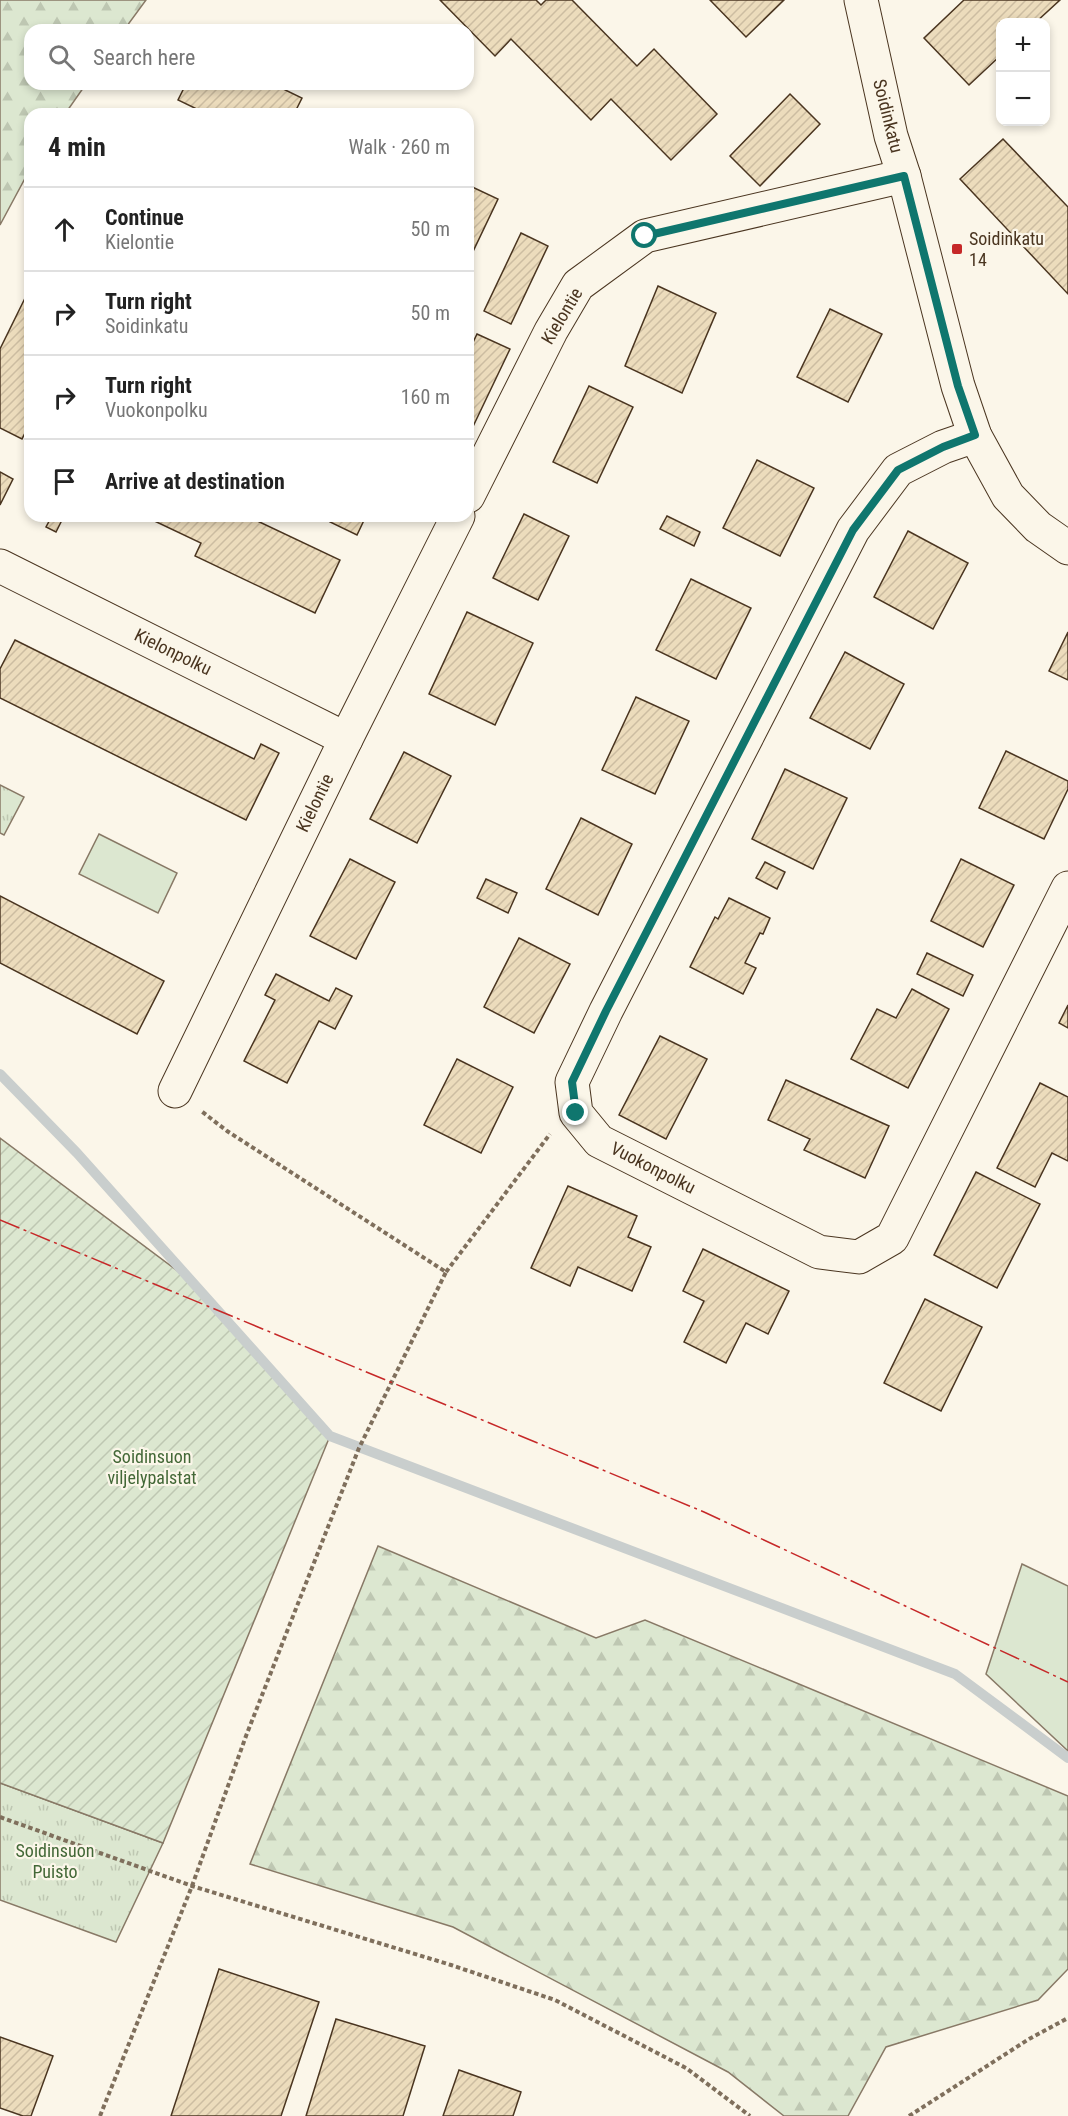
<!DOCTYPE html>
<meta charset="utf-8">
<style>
:root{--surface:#fff;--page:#f2f2f2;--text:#222;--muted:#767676;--line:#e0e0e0}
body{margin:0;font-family:"Roboto Condensed",sans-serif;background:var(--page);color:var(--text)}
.controls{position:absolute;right:18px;top:18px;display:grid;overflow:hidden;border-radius:12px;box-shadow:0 3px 9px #0003}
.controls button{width:54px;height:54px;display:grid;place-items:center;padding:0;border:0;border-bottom:2px solid var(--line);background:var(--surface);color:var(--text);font:30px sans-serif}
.stop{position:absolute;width:18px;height:18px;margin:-14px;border:4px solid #0f766e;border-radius:50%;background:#fff}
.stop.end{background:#0f766e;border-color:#fff;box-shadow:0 2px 6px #0008}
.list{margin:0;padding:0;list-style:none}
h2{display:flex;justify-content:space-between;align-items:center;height:78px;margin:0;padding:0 24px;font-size:26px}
h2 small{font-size:20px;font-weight:400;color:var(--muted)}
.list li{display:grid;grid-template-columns:39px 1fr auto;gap:18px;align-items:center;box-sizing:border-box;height:84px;padding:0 24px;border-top:2px solid var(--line)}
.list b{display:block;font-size:22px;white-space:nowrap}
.list p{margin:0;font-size:20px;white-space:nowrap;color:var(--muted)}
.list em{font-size:20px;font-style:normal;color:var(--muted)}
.icon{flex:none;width:33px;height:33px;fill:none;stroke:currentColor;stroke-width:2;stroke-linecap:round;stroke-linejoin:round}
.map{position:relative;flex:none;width:1068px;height:2116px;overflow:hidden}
.search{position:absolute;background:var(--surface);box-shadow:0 3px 9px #0003;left:24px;top:24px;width:450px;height:66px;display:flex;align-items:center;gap:15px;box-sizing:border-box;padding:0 21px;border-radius:18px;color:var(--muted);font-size:22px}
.panel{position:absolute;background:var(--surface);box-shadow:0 3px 9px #0003;left:24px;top:108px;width:450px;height:414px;border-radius:18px}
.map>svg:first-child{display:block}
</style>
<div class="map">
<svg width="1068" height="2116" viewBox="0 0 1068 2116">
<defs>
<pattern id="forest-firs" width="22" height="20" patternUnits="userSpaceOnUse" patternTransform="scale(1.5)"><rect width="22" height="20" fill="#dce7d0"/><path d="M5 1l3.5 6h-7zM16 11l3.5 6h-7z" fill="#bec7b2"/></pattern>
<pattern id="park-tufts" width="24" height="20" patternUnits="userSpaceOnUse" patternTransform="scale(1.5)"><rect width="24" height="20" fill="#dce7d0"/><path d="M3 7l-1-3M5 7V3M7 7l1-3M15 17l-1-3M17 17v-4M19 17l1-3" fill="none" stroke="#bec7b2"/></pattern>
<pattern id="garden-furrows" width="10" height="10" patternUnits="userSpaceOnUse" patternTransform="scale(1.5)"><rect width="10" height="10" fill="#dce7d0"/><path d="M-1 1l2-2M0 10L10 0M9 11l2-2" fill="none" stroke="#bec7b2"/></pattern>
<pattern id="building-hatch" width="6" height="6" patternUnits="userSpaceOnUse" patternTransform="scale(1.5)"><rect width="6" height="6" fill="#ecdcbc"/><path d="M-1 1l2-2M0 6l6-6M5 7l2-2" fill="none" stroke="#ccbda1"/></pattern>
</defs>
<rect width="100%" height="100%" fill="#fbf6e9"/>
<!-- grass -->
<g fill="#dce7d0" stroke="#887966" stroke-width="1.5">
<path d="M99,834L177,873L158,913L79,874Z"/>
<path d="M1022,1564L1068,1586V1751L986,1674Z"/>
</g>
<!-- forest -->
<g fill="url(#forest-firs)" stroke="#887966" stroke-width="1.5">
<path d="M0,0H146L124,30H30V84H86L65,114H30V169L0,225Z"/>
<path d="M378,1546L596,1638L645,1620L1068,1796V1969L1038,2000L886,2047L848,2116H784L728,2072L453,1927L250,1864Z"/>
</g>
<!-- park -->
<g fill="url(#park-tufts)" stroke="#887966" stroke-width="1.5">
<path d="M0,785L24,797L4,835L0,833Z"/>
<path d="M0,1783L163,1843L116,1942L0,1900Z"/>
</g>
<!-- garden -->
<path fill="url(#garden-furrows)" stroke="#887966" stroke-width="1.5" d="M0,1138L191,1281L330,1436L163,1843L0,1783Z"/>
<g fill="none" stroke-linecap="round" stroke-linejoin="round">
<!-- stream -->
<path stroke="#c9cecd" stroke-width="10" d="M0,1074L77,1153L330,1436L955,1674L1068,1758"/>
</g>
<!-- building -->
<g fill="url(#building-hatch)" stroke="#4a3520" stroke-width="1.5">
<path d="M440,0H536L541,5L546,0H572L637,66L654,49L717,114L671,160L611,99L591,120L511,39L495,56Z"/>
<path d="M710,0H784L746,37Z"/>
<path d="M964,0H1060L1036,22H1000V56L969,85L924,38Z"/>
<path d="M186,84H273L302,98L294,114H207L178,100Z"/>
<path d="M790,94L820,124L760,186L730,156Z"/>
<path d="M1003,139L1068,207V294L960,179Z"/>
<path d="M468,185L498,199L468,262Z"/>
<path d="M521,233L548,246L511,324L484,311Z"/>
<path d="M658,286L716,313L682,393L625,366Z"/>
<path d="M30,288V423L22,439L0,428V349Z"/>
<path d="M830,309L882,334L848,402L797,377Z"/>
<path d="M477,334L510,349L468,437V353Z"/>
<path d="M589,386L633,407L597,483L553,462Z"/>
<path d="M757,460L814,488L780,556L723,528Z"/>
<path d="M0,472L13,479L0,505Z"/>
<path d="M524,514L569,536L538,600L493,578Z"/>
<path d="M52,516H64L56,532L46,527Z"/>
<path d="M144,516H247L340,560L315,613L195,556L201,543Z"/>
<path d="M333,516H366L357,535L330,522Z"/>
<path d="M667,516L700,532L694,546L660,529Z"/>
<path d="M908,531L968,563L933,629L874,597Z"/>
<path d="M691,579L751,608L716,679L656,650Z"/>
<path d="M467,612L533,643L495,725L429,694Z"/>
<path d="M1068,632V680L1049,671Z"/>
<path d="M15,640L254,759L261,744L279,753L246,820L0,698V669Z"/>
<path d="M845,652L904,684L870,749L810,718Z"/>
<path d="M636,697L689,721L655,794L602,770Z"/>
<path d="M1006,751L1068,781V789L1044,839L979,808Z"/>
<path d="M404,752L451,776L417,843L370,819Z"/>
<path d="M785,769L847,798L813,869L752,839Z"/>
<path d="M581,818L632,844L598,915L546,889Z"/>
<path d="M350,859L395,882L356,959L310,936Z"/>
<path d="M961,859L1014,885L983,947L931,921Z"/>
<path d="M765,862L785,872L777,889L756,878Z"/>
<path d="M486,879L517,893L508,913L477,898Z"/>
<path d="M0,896L164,981L137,1034L0,963Z"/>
<path d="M729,898L770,918L763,934L760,933L745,963L756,968L743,994L690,967L715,917L718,919Z"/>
<path d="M519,938L570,964L534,1033L484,1007Z"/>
<path d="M927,953L973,975L963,996L917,974Z"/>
<path d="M276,974L329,1001L336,988L352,996L335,1029L319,1021L287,1083L244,1061L275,1000L265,995Z"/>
<path d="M912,989L949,1009L908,1088L851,1059L877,1009L896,1018Z"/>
<path d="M1068,1005V1028L1059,1023Z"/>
<path d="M660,1036L707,1059L666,1139L619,1115Z"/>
<path d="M457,1059L513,1087L481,1153L424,1125Z"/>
<path d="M786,1080L889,1126L865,1178L804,1150L810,1139L768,1120Z"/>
<path d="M1040,1083L1068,1097V1161L1052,1153L1035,1187L997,1168Z"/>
<path d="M976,1172L1040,1204L997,1288L934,1255Z"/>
<path d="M568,1186L637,1216L628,1237L651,1247L632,1291L578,1267L570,1286L531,1268Z"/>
<path d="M703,1249L789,1291L768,1334L746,1323L726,1363L684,1342L704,1301L683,1291Z"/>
<path d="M925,1299L982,1327L941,1411L884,1383Z"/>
<path d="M219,1969L319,2002L281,2116H171Z"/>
<path d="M336,2019L425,2046L403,2116H306Z"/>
<path d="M0,2037L53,2056L31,2116H23L0,2108Z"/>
<path d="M459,2070L521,2092L513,2116H443Z"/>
</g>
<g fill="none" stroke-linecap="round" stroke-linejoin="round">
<defs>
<g id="minor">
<path d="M861,0L891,136L904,176L958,386L975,436L1008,496L1038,527L1068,548"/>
<path d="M975,436L943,447L898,470L853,530L606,1011L572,1082L576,1113L599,1141L819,1252L859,1257L892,1238L1068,888"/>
<path d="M468,496L551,331L578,285L645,236L904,176"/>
<path d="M0,566L346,739"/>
<path d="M175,1091L346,739L458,516"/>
</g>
</defs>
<!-- minor casing -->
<use href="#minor" stroke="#4a3520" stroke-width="35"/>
<!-- path -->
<g stroke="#7f6f5c" stroke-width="4" stroke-dasharray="4.5 3" stroke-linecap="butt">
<path d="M446,1272L550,1134"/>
<path d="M0,1817L192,1886L451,1965L555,2000L686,2068L750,2116"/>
<path d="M100,2116L192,1886L246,1736L359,1448L446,1272L227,1131L200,1110"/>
<path d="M909,2116L1029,2039L1068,2018"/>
</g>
<!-- minor -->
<use href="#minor" stroke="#fbf6e9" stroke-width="33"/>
<!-- power -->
<path stroke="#c62828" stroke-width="1.5" stroke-dasharray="21 4.5 3 4.5" stroke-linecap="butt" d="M0,1220L704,1512L1068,1682"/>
</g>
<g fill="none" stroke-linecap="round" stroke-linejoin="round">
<!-- route -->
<path stroke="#0f766e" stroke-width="8" d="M576,1113L572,1082L606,1011L853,530L898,470L943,447L975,435L958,386L904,176L645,236"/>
</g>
<!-- markers -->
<rect fill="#c62828" stroke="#fbf6e9" stroke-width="2" x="951" y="243" width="12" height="12" rx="3"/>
<g text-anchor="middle" stroke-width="4.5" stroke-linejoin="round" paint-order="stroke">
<!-- street labels -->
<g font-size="18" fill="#4a3520" stroke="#fbf6e9">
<text transform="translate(888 116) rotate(76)" y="6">Soidinkatu</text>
<text transform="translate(562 316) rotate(-59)" y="6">Kielontie</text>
<text transform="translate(173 652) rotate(26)" y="6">Kielonpolku</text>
<text transform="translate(315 803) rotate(-64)" y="6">Kielontie</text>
<text transform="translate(653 1168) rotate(27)" y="6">Vuokonpolku</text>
</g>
<!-- poi labels -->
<g font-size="18" fill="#4a3520" stroke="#fbf6e9" text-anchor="start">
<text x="969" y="245">Soidinkatu<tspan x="969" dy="21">14</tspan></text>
</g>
<!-- park labels -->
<g font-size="18" fill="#436837" stroke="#fbf6e9">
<text x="152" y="1463">Soidinsuon<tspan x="152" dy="21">viljelypalstat</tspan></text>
<text x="55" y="1857">Soidinsuon<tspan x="55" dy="21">Puisto</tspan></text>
</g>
</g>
</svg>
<div class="controls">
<button>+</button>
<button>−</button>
</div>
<div class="stop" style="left:645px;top:236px"></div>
<div class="stop end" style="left:576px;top:1113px"></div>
<div class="search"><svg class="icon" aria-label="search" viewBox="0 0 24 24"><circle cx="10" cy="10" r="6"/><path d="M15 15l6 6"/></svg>Search here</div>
<section class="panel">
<h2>4 min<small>Walk · 260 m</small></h2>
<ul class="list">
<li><svg class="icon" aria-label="ahead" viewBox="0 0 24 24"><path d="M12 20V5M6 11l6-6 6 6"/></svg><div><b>Continue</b><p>Kielontie</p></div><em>50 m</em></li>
<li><svg class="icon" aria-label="right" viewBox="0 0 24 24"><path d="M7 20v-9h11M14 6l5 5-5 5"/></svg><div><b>Turn right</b><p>Soidinkatu</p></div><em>50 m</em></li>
<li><svg class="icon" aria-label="right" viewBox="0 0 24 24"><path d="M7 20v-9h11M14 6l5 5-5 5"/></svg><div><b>Turn right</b><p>Vuokonpolku</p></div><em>160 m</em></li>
<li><svg class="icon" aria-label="arrive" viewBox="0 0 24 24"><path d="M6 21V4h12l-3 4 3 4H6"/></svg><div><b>Arrive at destination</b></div></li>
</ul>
</section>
</div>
